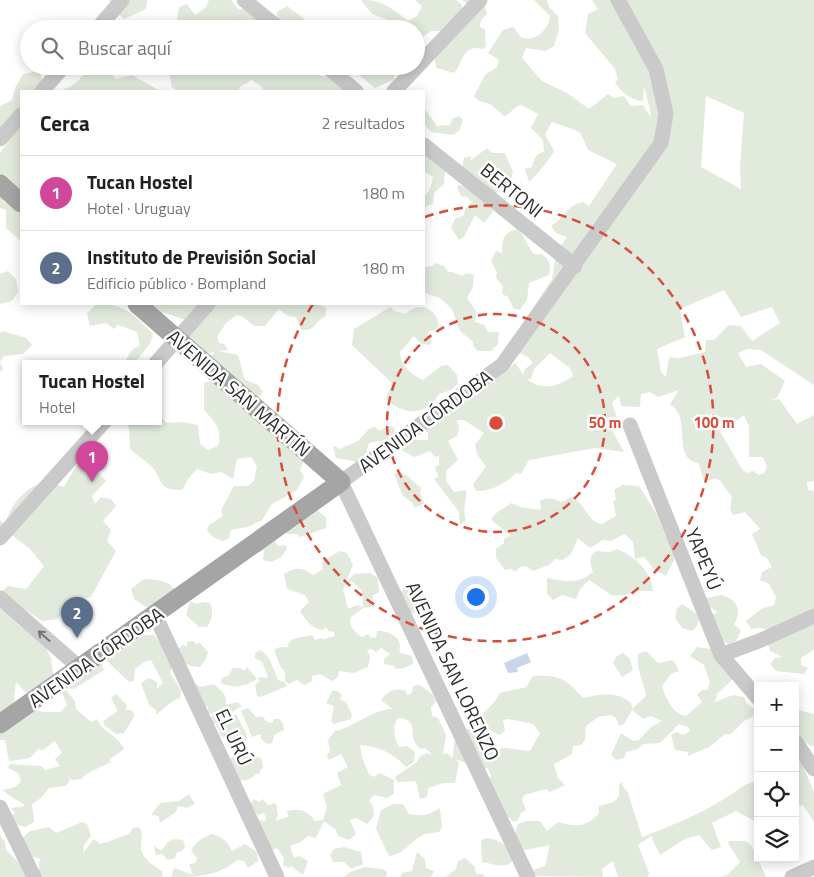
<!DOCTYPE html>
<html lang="es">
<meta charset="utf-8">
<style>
:root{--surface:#fff;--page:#f6f6f6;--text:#202124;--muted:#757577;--line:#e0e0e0;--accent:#111827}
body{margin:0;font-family:"Titillium Web",sans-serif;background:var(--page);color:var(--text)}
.controls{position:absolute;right:15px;bottom:15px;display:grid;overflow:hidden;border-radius:0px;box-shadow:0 2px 12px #0003}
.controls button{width:45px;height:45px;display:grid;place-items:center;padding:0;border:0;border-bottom:1px solid var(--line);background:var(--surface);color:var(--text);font:25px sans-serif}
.you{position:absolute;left:475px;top:596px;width:18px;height:18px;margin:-12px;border:4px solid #fff;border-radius:50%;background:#1a73e8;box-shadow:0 0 0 8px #1a73e833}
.badge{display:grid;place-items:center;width:32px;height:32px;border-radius:50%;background:var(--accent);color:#fff;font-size:16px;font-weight:700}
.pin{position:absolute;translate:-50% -41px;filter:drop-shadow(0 1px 2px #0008)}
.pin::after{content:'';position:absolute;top:26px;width:18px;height:15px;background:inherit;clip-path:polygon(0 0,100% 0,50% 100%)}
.popup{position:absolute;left:22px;top:360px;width:140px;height:65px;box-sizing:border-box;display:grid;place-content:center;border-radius:0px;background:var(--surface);filter:drop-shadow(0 1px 4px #0005);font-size:16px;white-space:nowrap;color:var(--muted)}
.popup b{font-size:19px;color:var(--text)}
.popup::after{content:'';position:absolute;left:50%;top:100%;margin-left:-10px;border:10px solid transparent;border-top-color:var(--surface)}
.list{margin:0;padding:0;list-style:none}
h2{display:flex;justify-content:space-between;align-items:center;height:65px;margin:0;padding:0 20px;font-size:21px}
h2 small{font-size:16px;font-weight:400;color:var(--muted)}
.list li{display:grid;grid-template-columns:32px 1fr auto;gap:15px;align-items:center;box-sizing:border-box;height:75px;padding:0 20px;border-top:1px solid var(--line)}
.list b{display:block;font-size:19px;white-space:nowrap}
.list p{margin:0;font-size:16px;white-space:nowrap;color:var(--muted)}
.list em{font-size:16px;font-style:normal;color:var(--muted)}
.icon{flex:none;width:28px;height:28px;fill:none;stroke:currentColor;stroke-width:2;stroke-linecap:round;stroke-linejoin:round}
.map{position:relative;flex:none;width:814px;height:877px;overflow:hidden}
.search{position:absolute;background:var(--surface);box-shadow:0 2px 12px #0003;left:20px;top:20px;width:405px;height:55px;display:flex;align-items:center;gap:12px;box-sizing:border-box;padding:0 18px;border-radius:28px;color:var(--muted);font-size:19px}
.panel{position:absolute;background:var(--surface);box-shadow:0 2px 12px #0003;left:20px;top:90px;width:405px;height:215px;border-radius:0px}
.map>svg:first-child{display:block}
</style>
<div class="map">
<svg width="814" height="877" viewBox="0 0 814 877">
<rect width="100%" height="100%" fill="#fff"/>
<!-- green -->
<g fill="#e1eadc" fill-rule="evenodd">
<path d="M109,0H147L146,9L124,19L117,13Z"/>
<path d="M209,0H231L238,9H255L276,29H176L179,7L187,4L195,15L206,7Z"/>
<path d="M361,0C384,0 391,8 408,21L417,16L422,6L415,0H456L462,5L461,14L442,31H431L416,42V29H389L388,20L372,14Z"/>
<path d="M462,0H469L468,3L484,2L487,14L481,20L480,27L485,29L486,46L483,49C462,43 462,66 454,73L436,68L434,55L468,4Z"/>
<path d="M534,0H547L549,7L558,16L559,30L554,46L545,51L526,48L522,58L542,81L567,93L589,109L608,94L614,98L624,96L631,106L643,105L650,116L651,114L644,86L643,101C630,100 623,93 615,83L618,79L615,69L585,33L588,14L598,9L592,0H814V385L761,350L748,349L738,353L746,367L761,364L785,381L777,398L767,401L779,399L797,424L814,415V481L807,482L808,490L814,491V650L801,658V665L808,668L804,674L776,671L770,664L775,658L783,657L770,651L768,644L779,632L762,628L751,629L746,621L761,609L774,605L776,597L769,584L760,580L762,572L772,567L767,558L761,555L752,534L760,529L745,512L733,515L730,509L732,496C725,490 723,482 716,478L704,482L699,464C697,463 694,462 692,461C674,451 691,417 670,404L679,390L658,397L650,392L641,394L640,407L621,406L619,395L612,403L617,418L612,430L624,452L595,448L529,460L521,474L516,473C507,483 490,492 476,491L473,484L486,467L477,454L475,445L484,433L464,420H457L459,429L457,436L448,441L458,460L446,471V481L454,492L466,490C467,502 462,508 466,520L460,525L459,512L434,479L438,477L435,467L439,465V456L435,457L430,451L415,457L397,448L413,436L416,440H428V433L423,430L508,368L516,363L523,375L525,369L533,363L528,357L517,352L528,329L522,324L552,279L556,254L567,237L556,233L551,226C564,218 566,206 583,202L589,206L617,164L588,150L580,132L552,122L545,134L554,151C551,158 535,177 529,182L525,169L532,167C534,159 536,153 544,152L543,140L531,128L538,114L521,105C513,107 511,114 504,116L490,104L479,101L474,96L485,75L497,67L499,60L488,53L503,30L513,27L522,38C536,41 549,30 550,16ZM706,96L744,113L740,165L741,189L701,167ZM724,290L741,317L772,307L780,323L752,341L741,326L729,325L714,340H706L705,352L679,358L669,357L666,377L661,372L657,349L685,337L680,309ZM550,353L570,368L573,376C558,386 543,392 527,379H531L534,369ZM713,413L733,423L744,415L749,426V457H763L767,467L764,473L759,475L753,471L747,473L742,469L710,414Z"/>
<path d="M287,6L312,25H317L319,29H283L278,21L277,12Z"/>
<path d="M88,66H104L116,79L132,75L160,91H57C72,88 82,80 88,66Z"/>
<path d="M168,66H300L310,69L320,76L330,77L344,91H262L263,88L252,80L241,86L238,91H178L172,87Z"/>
<path d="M348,66H392L396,70L393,80L375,88Z"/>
<path d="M39,71L45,87L44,91H21V121L0,128V106L12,100L16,86L23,74Z"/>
<path d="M424,108L437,126L450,125L452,119L459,116L463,120L459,131L453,135L431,132L424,124Z"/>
<path d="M21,123V203L0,178V153Z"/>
<path d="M487,148L492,153H505L513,172L510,184L494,194L462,167L464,158L471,156L470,161Z"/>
<path d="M424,152L445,171L444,184L434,193L433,204L425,207L424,196L430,190L433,177L424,171Z"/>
<path d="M458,185C470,186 490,201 493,212L484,223L475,215L464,237L459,240L451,228L455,219L464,215L465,209L472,202L466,196L462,197L457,188Z"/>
<path d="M0,193L4,202L18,206L21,211V241L6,228V210L0,208Z"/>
<path d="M517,229C526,237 527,246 534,254H542C549,260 552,266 549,275L529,283L527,300L520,310L514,309L508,297L502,294L503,286L496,278L497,272L491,261L496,251L502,253C502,239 503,233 517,229Z"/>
<path d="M436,263L444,266L448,272H453L462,276L467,273L474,275L473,287L467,298L476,311L475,322L484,325L488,332H499L498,344L491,351H478L473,346V342L460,331L452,309L440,298L424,293V267L432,266Z"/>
<path d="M8,271L16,279L18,292L12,301L0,304V274Z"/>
<path d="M97,304C126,304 133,314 153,334L150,344L134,363H124L132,350L140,345L137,332L118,325L114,329L106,323L90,326L87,313Z"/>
<path d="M137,304H318L326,308V316C315,321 316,331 301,330L296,317L288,316L279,309L265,326H254L243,317L237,315L226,323L217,337L219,343L224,344L228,350L218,351L238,355L245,380L258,385L263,392L258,398L300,452L303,463L300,470L304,477L297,490L272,504L262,520L248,527L231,530L229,538L223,541L213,537L207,531L209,525L223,516L221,510L234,486H248L254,481L257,466L251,457L237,459L233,479L221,472L211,474L197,469L188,479L182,490C157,490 164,481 152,467C147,461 137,456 130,449L129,428L125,421H158V412L166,423L182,422L198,425L200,444L208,450L218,446C223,430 215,422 204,410V383L215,380L210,358L215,351L206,354L187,339L186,320L164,313L150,315Z"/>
<path d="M390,307L395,311L405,314C418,301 436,307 439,325L435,330L427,332L432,342L430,345L421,344L414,336L400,352C400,365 412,375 423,380L441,366L448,365L457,375L458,383L451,390L439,394C426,417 403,415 386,399L392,383L352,345L354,329Z"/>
<path d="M3,331L26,338L32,345L23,354L4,356L0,362L3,369L0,372V333Z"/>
<path d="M388,426L394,427L395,431L391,439L369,443L365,457L358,462L336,458L333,447L335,446L339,449L358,441L370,428L375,427L379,431Z"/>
<path d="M78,462C91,464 98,471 106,481L92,496L95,504L101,497L111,499L116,506L103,521L111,530L107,541L116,551L91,597C74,599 68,607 58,619L42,621L0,593L8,586L26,589L44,566L29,548L9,533L0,536V520L5,525C8,510 23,488 40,484C48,482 56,485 64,487Z"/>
<path d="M398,473L406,475L421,488L420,493L424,504L414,508L413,503L403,496L394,474Z"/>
<path d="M622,485L639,486L656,513L667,539L675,550L674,560L666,576L654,569L644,557L635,559L633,542L625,534L611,541L603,540L590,548L578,538L571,554L563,560L555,559L549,565L533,571L525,566L518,568L516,572L511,569L505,570L496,558V549L504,543V539L511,535L491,520L495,514L511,503L521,507L541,510L540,501C547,497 554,498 561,502L571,497C585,501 586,522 602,524L616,516L613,501L616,500L614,490Z"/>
<path d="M317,510L326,517V528L300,537L297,534H287L285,527L279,520V515Z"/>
<path d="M269,540L275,541L278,546L286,545L287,549L281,557L271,562L263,560L264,550L259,553L257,546Z"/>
<path d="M617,549C635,556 651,571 653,591H637L631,594L613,596L589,580L580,589L576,599L562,595L553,600L547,594V578C564,581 578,585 593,572C590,563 588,557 596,551L609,552Z"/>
<path d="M340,551L347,553L353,565L343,589L348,609L357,605L363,607L362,591L353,582L348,581L354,574L370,573L378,578L379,592L372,596L375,607L363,608L350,618C349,626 355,633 362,637L368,634L371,638L376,637L377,631C384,629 400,636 400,645C400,647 399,650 400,653L412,656L413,664L404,668L395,669L394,666L384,664V659L390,654L381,648L376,652L372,649L367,650L370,657L368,667L354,673L339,671L338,677L332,681L320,674L312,676V681L304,685L297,680L289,684L285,681V672L280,666L274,650L280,647H290L287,645L293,639L312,635L315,640L322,638L324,640L329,637H334V632L328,631L326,627L323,630C312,629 305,619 300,611L309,602L305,595L287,589L284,574C296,567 302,567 313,575L323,569L322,561Z"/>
<path d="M144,579C159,580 168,580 177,592L152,611L134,599L131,589Z"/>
<path d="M409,587L426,605L424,612L407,614L401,592L404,588Z"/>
<path d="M721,595C737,599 743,610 734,624L741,631L736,641L728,644L719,637L712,615L718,612L706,605L707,598Z"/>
<path d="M190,601L196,604L204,602L210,603C214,612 212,619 207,627H199L186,615Z"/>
<path d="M682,604L700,616L697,626L692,631L682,628L675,618L677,609Z"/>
<path d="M0,608L21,627L41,638L51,658L54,681L40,696L25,692L16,682L12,716L0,720Z"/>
<path d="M145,635H154C163,648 177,656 170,673L181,690L180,698C170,701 164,709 156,715V710L149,705L141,683L149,678L157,682V689L163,683L151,660L144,662L135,669L134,681L129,682L107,661H103L133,638Z"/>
<path d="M193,641L196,644L200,643L208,652L206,659L200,667L191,666L180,661L177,651L182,645L187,646V642Z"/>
<path d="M697,647L711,649L732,674V680L717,694L715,702L733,695L744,697L747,704L758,711V714L744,721L731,734H725L709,747L688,756V752L675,750L671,735L677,732L683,735L690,731L688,727L679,724L660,743L643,744L638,749L626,752L624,758L616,760L611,755L621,733L633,741L639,740L651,727L662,721L651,716L643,719L632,710L624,724L619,726L616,718L611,715L598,717L586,726L585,740L581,745L573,746L572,754L554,764L558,778L565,785L550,792L546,789L524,795L522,800L526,810L521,813L518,820L513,822L509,817H500L485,786L491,776L488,768L483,769L455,759L459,763L455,783H444L428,788L427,797L420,799L416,781L397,782L395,777L417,762L420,756L427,753L432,755L425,748L421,749C404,737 423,720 398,718C392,726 394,738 399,747L407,746L415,752L414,762L406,767C393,753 380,747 360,745L362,757L369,774L374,777L380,773L394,780V794L387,798L374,795L369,801L373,806L374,816L367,824L356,818L350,820L356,834L349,840L338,836L336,830L324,821L316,838L308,836L301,842L290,846L294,858L299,856L308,861L303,875L291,866L289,868L283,865L284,858L277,848L272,850L255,819L265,821L266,818L264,813L257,815L250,804L254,799L259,802L263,799L268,805L276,803L278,814L276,821L288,817L287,811C300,809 306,809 315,821L323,820L327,807L323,794L341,785L337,773L348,767L341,754L329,760L327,756L330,750L328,740L335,731C355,727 371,710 392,709L381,700C388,691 395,687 406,691L407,695L412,693L413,686L420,685L433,695L436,702L431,707L432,716L438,718L446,735L443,754L447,753L453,758C454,737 455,727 480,728L477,724C485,708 492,708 500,693L526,687L533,676C560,675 566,679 583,698C599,694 618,691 631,703L632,709L646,696C644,681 636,671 638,654L646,651L658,663L673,660L679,671L671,674L662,686C666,698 672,714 686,716L702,702L697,695L702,690H707L710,683L704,665L690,656ZM508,719L533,724L540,733L530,751L505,748L499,749L493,737L482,729H488L499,735L505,731L503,720Z"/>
<path d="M261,650L269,658L278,680L286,683L287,686L261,697L257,696L255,685L259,682L258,677L266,678L268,676L262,662L255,658V653Z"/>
<path d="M623,653L630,659L633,670L622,677L613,663L616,657Z"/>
<path d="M100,660L104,670L74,689L64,688L75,701L76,709L91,722L97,719C103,733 118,735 124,749L110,759L111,762L88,773L81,779L72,780L68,776L70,780L66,786L49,788L41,798L32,804L34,822L25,827L13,824L10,816L15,813L11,808L25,806C21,801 10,798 3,790L15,787L21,781L18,773L8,768L10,764L41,766L45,770L60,766L55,759L62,753L55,741L43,750L38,749L30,758L9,761L5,740H0V721L9,718L14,720L30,708L43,712H61L67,705L58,684H62L71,674L85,671L88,666Z"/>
<path d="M247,667L257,679C247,686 231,689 221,683L222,678L228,676L233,668H240L244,671Z"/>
<path d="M196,684L200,687L214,684C220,690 229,695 225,705L237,702L242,706L224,717L227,719L236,714L247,735L246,742L237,743L221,736L216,724L211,722L213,714L208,713V707L200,704L193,686Z"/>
<path d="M332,691H338L342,696L340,700L346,702L352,715L351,719L334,724L331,721L334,706L326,703Z"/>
<path d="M116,694L127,705L126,710H131L135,715L124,733L116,734L104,725L103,721L118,711L111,698Z"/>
<path d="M248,708L256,717L262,716L267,722L272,723L274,719H279L283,723L284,730L274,735L272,743L267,744L261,739V734L252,737L241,711Z"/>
<path d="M795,709L814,714V746H811L805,742L802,744L795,737Z"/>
<path d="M234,753L245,754L250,758L253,756L261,758L263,766L259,774H256C245,785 235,780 222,774Z"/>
<path d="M795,756H799L814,792V822L803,805L795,807Z"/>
<path d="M758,780V823L736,811L712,823L721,847L712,850L699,835L685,839L660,855L651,836L638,845L649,873L648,877H618L613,861L602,869L603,877L533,876V870L545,866L550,845L521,851L514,836L518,824L527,821H540L547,831L558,822C575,827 586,828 599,813V806L614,802L619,796V784L623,782L622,785L628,793L642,837C671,826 698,815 724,799C738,791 741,785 758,780Z"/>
<path d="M189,794L195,804L187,808L178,806L176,812L160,823L159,816L151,815L160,803L179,801Z"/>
<path d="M394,804H403L409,814C422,817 428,815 440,808L442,827L439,832C434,833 427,833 423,835C411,841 403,855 389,856L376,829L381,810Z"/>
<path d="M82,822L87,824L91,836L84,845L83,853L94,839L100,844C109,842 119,837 129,834L133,828L139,827C144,836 141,838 141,847C141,858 154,866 162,871L163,877H0V835L5,842L6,850L25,869L39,872V861L41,862L39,858L28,856L14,846L30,831L49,827L56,833Z"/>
<path d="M212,834C222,836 228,842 232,851L245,844L257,852L258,861L248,868L244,861L237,860C217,877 196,877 171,877L174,868L193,875L189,864L195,863L197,858L191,851C196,841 202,838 212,834Z"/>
<path d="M487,838C501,839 507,847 514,858C507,871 495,864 482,862L481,840Z"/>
<path d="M174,839L183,840L185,847L182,851L177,852L175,858L168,860L162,854L156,855L154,846L161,851L168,842Z"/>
<path d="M729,841H746L751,845L766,877H721L727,875L740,862L728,843Z"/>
<path d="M344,847L361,852L363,864L351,869L344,862H333L330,855L334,849Z"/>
<path d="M417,852L425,859L426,868L434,871L431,877H400L402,873L412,871Z"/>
<path d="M465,858L475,867L476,874H483L485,877H446L456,869L458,861Z"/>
<path d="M365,867L383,869L387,872L386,877H344L350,872Z"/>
</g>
<!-- water -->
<path fill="#c9d6e9" d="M527,653L531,662L517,668L518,672L508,673L504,663Z"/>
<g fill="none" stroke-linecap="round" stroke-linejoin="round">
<!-- minor -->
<g stroke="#cacaca" stroke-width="15">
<path d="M244,0L280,29"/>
<path d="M97,29L122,0"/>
<path d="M326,66L356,91"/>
<path d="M42,91L64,66"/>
<path d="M394,91L480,0"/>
<path d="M0,139L21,115"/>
<path d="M424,145L575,266"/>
<path d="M156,363L208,304"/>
<path d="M630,425L721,655L758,698"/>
<path d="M0,538L105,421"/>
<path d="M0,598L80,668"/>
<path d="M155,615L277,877"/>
<path d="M721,655L759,641L814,616"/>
<path d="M795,741L814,769"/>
<path d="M0,807L34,877"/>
<path d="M528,877L341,482L502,365L661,143L666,114L656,69L618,0"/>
<path d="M792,877L814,867"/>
</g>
<!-- major -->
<g stroke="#a5a5a5" stroke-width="19">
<path d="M0,184L21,203"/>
<path d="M0,724L341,482L137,304"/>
</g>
</g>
<!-- one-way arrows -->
<defs><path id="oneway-shaft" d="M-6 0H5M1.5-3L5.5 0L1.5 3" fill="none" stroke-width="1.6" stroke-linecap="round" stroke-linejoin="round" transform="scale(1.25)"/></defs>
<use stroke="#747474" href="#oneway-shaft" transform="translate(44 636) rotate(-139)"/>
<!-- distance rings -->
<g fill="none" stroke="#d94d3a" stroke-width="2.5" stroke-dasharray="9 6">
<circle cx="496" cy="423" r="109"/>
<path d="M425 217A218 218 0 1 1 313 304"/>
</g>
<g text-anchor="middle" stroke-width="5" stroke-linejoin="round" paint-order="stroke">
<!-- street labels -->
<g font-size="19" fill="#2d2d2d" stroke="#fff">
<text transform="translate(512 190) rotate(39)" y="7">BERTONI</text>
<text transform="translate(239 393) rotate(41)" y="7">AVENIDA SAN MARTÍN</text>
<text transform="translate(425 421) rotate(-36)" y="7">AVENIDA CÓRDOBA</text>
<text transform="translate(704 559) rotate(68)" y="7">YAPEYÚ</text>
<text transform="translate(96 657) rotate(-35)" y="7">AVENIDA CÓRDOBA</text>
<text transform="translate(453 671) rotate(65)" y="7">AVENIDA SAN LORENZO</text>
<text transform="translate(234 737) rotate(65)" y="7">EL URÚ</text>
</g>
</g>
<circle cx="496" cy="423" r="8" fill="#d94d3a" stroke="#fff" stroke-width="2.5"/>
<g font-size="15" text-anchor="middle" font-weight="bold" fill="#d94d3a" stroke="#fff" stroke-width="5" stroke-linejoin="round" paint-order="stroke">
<text x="605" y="428">50 m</text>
<text x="714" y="428">100 m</text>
</g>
</svg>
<div class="controls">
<button>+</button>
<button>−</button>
<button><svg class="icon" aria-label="locate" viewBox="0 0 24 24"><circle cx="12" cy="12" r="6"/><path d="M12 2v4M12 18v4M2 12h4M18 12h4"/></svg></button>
<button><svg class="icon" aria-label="layers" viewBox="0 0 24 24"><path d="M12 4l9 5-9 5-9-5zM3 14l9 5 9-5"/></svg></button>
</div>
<div class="you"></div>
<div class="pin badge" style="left:92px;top:482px;background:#d1479c">1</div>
<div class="popup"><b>Tucan Hostel</b>Hotel</div>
<div class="pin badge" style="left:77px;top:638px;background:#5c6f8a">2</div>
<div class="search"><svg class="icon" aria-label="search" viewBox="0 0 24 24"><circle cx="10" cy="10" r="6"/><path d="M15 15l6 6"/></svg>Buscar aquí</div>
<section class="panel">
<h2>Cerca<small>2 resultados</small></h2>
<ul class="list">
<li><span class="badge" style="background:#d1479c">1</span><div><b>Tucan Hostel</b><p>Hotel · Uruguay</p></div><em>180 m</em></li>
<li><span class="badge" style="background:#5c6f8a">2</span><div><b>Instituto de Previsión Social</b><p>Edificio público · Bompland</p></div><em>180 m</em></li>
</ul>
</section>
</div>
